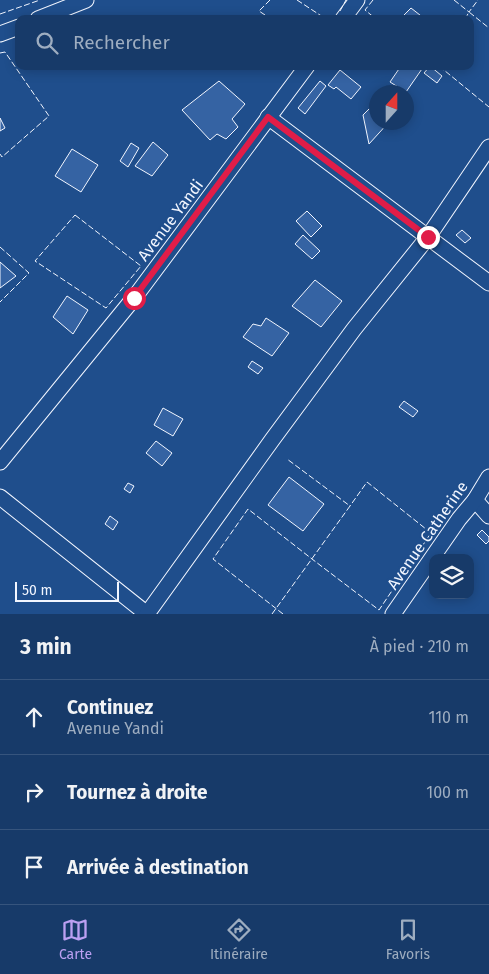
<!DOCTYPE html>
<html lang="fr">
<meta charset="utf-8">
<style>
:root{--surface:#173a69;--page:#20416f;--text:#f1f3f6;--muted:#9eadc0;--line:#36547d;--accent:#bca0f2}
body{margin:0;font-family:"Fira Sans",sans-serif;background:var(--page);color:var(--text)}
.controls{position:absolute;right:15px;bottom:15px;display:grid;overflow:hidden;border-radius:10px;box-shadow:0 2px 12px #0003}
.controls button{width:45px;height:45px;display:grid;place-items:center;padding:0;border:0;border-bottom:1px solid var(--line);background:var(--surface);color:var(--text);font:25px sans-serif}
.compass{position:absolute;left:369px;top:85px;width:45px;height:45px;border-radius:50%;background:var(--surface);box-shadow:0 2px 12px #0003;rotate:21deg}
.scale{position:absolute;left:15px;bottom:12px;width:104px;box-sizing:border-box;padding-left:5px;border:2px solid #f2f6ff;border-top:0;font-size:14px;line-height:18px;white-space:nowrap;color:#f2f6ff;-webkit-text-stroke:4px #1f4e8c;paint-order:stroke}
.stop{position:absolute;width:15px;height:15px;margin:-11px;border:4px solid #e11d48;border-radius:50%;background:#fff}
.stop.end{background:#e11d48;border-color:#fff;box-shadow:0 1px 5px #0008}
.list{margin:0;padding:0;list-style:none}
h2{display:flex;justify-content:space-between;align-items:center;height:65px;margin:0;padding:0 20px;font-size:21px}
h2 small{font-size:16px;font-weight:400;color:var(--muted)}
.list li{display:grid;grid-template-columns:32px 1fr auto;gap:15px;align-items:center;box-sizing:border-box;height:75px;padding:0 20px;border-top:1px solid var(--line)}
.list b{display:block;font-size:19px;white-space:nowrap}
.list p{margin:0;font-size:16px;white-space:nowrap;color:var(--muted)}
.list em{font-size:16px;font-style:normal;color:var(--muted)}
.icon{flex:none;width:28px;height:28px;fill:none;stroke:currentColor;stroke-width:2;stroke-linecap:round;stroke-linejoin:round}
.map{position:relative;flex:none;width:489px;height:614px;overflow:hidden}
.search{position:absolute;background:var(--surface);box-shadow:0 2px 12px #0003;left:15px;right:15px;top:15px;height:55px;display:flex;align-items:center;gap:12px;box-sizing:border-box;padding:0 18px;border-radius:10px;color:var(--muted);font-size:19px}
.sheet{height:290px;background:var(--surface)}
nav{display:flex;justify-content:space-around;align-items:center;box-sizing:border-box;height:70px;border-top:1px solid var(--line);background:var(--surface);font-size:14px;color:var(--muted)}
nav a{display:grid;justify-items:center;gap:2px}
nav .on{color:var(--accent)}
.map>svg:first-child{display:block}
</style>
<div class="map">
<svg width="489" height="614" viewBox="0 0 489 614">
<rect width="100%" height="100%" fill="#1f4e8c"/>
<!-- building -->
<g fill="#3563a3" stroke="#f2f6ff">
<path d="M411,8L425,19H400Z"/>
<path d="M401,66H424L406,92L390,82Z"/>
<path d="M430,66L442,76L437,83L424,73Z"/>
<path d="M340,70L361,87L351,99L336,87L334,89L328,85Z"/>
<path d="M219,81L245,104L232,119L238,127L226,139L217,134L210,140L182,110Z"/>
<path d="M320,81L326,86L305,114L298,108Z"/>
<path d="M376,102V122H389L369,144L363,115Z"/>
<path d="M0,118L5,128L0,131Z"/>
<path d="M153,142L168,155L152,176L135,166Z"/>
<path d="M131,143L139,148L128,167L120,161Z"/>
<path d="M72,149L98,165L81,192L55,176Z"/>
<path d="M307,211L322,226L311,237L296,221Z"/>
<path d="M462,230L471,238L465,243L456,235Z"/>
<path d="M303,235L320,251L312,259L295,244Z"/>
<path d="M0,262L16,276L0,288Z"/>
<path d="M315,280L342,301L321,327L292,306Z"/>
<path d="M67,296L88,310L73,334L53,317Z"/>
<path d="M266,318L289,333L272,356L243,337L253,324L261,326Z"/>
<path d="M252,361L263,368L258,374L248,367Z"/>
<path d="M404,401L418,411L413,417L399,407Z"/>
<path d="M163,408L183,419L173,436L154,425Z"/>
<path d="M156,441L172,453L162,466L146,453Z"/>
<path d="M289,477L324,504L303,531L268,505Z"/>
<path d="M128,483L134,486L130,493L124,489Z"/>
<path d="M110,516L118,522L113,530L105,524Z"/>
<path d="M482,530L489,537V541L486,544L477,535Z"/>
</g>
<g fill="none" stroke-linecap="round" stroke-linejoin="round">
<defs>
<g id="minor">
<path d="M38,19L86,0"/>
<path d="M343,19L357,0"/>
<path d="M0,34L19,27"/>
<path d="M268,117L489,283"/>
<path d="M0,462L134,298L307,66"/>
<path d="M0,497L147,614"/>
<path d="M475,500L489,516"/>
<path d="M147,614L272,440L354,329L428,237L489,147"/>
<path d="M393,614L459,519L475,500L489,477"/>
</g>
</defs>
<!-- minor casing -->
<use href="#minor" stroke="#f2f6ff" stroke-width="17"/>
<!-- minor -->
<use href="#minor" stroke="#1f4e8c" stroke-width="15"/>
<!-- fence -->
<g stroke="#f2f6ff" stroke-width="1" stroke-dasharray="6 2.5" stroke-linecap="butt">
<path d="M270,0L259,11L271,19"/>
<path d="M297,0L326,19"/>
<path d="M373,0L365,10L376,19"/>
<path d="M454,0L469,12L478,0"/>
<path d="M340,11L346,0"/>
<path d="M0,14L40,0"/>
<path d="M465,19L469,12L489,28"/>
<path d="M0,53L5,52L49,116L2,157L0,154"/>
<path d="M439,66L489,107"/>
<path d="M75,215L141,266L106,308L35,261Z"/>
<path d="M0,247L29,273L0,302"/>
<path d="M272,614L350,506L287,459"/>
<path d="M283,614L213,559L248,509L312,559L379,610L431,533L367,482L350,506"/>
</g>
</g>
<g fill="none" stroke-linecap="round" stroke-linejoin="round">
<!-- route -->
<path stroke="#e11d48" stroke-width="6" d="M134,298L268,117L428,237"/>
</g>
<g text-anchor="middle" stroke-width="4" stroke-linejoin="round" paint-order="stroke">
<!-- street labels -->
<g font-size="16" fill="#f2f6ff" stroke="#1f4e8c">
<text transform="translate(170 220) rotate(-53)" y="6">Avenue Yandi</text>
<text transform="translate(427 535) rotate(-55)" y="6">Avenue Catherine</text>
</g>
</g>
</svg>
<div class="controls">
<button><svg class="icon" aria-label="layers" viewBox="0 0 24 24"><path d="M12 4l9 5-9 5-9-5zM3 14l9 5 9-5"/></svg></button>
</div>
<svg class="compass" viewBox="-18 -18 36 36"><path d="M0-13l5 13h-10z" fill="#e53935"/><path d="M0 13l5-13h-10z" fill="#9eadc0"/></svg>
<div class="scale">50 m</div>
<div class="stop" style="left:134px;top:298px"></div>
<div class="stop end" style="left:428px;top:237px"></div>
<div class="search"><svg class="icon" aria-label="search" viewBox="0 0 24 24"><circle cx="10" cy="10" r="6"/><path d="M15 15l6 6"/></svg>Rechercher</div>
</div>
<section class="sheet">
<h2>3 min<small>À pied · 210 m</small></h2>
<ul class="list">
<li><svg class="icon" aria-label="ahead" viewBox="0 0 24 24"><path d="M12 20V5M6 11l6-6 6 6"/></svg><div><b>Continuez</b><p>Avenue Yandi</p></div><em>110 m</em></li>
<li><svg class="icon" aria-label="right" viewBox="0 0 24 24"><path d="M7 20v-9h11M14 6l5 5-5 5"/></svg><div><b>Tournez à droite</b></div><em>100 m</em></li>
<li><svg class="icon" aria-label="arrive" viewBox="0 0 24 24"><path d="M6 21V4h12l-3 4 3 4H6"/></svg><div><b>Arrivée à destination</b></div></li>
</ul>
</section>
<nav>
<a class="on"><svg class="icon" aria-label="map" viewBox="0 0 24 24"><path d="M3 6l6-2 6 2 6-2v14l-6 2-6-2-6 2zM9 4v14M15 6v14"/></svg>Carte</a>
<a><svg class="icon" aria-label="directions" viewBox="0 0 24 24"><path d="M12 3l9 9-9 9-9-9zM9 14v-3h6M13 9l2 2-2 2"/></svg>Itinéraire</a>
<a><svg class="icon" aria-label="saved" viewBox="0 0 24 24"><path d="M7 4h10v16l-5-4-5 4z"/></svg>Favoris</a>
</nav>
